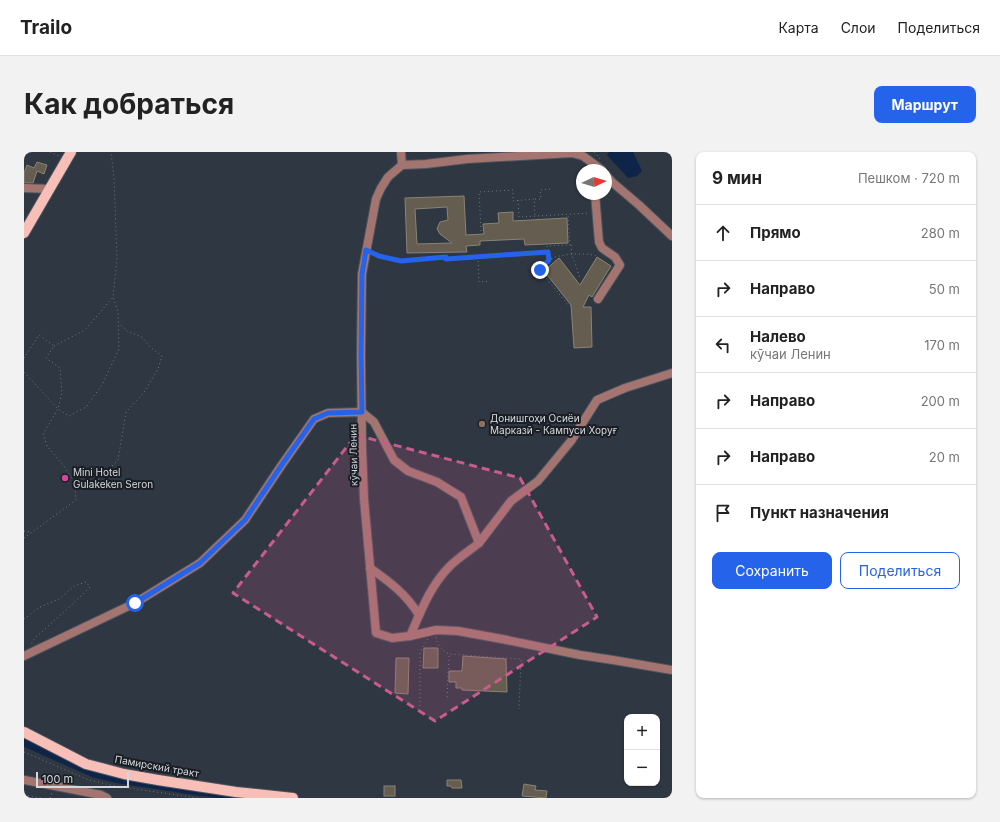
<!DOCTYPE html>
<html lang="ru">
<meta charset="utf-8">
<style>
:root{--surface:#fff;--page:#f2f2f2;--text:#222;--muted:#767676;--line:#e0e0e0;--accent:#2563eb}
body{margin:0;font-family:Inter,sans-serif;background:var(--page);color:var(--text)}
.controls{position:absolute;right:12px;bottom:12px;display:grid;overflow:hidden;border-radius:8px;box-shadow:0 1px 3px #0004}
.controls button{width:36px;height:36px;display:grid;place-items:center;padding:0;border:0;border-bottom:1px solid var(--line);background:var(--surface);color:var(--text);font:20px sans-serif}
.compass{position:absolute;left:552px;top:12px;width:36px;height:36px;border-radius:50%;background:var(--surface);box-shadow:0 1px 3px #0004;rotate:86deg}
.scale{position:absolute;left:12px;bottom:10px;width:93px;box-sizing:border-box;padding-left:4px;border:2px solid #d4d9e0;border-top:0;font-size:11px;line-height:14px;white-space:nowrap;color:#d4d9e0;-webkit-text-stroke:3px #1a1e23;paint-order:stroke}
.stop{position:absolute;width:12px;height:12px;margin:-9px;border:3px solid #2563eb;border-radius:50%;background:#fff}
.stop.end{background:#2563eb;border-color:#fff;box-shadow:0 1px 4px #0008}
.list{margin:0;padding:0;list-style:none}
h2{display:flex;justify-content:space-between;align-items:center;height:52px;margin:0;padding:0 16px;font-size:17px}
h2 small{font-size:13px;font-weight:400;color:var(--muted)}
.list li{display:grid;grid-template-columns:26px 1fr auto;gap:12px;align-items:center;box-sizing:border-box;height:56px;padding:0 16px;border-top:1px solid var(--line)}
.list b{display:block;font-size:15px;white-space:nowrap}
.list p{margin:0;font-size:13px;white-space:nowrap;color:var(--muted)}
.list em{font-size:13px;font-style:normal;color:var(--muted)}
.actions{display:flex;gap:8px;padding:12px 16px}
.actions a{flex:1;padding:9px 0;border:1px solid var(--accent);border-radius:8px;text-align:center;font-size:14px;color:var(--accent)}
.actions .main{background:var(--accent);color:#fff}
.icon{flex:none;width:22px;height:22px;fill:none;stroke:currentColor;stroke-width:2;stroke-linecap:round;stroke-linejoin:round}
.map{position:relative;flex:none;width:648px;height:646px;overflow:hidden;border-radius:8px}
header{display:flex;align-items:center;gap:24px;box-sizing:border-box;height:56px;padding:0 20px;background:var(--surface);border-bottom:1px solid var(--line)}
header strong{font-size:19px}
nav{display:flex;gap:22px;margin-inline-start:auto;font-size:14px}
.intro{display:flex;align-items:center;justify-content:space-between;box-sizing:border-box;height:96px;padding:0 24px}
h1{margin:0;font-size:28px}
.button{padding:10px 18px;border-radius:8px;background:var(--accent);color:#fff;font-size:14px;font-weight:700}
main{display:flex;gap:24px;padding:0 24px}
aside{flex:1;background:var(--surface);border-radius:8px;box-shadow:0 1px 3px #0004}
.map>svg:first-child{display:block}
</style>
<header>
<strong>Trailo</strong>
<nav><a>Карта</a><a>Слои</a><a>Поделиться</a></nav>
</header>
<div class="intro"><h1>Как добраться</h1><a class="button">Маршрут</a></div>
<main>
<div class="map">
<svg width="648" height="646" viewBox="0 0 648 646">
<rect width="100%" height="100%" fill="#2e3742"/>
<!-- water -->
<path fill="#0e2549" d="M585,0H609L618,19L613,24L604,26L583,3Z"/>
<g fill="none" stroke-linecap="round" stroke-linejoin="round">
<!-- canal -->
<path stroke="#0e2549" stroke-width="7" d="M0,591L70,622L96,628L168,639L205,644"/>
</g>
<!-- building -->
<g fill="#655d50" stroke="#8b8375" fill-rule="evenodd">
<path d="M13,10L23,13L20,22L13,19L9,31H0V21L3,13L10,16Z"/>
<path d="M440,44L442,83L460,82L459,72L475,71L474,61L489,60V69L543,66L544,91L501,93L500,87L456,89V93L442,94L443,100L383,101L381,46ZM423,55L424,68L416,70L413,77L416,82L428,91L393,92L391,57Z"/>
<path d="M573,105L587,114L568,145L565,143L559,155H567L568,195L550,196L547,153L520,119L535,106L556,133Z"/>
<path d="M400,496H414V516H399Z"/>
<path d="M439,504L482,507L483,540L438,538V536H432V530H425V519H438Z"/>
<path d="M372,506H385L384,542L371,541Z"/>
<path d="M423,628H437L438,636H428L427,634H423Z"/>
<path d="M500,632L512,634L511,638L523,639L522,646L498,644Z"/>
<rect x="360" y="634" width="11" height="10"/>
</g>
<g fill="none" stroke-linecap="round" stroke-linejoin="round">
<defs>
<g id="minor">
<path d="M377,0L378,13"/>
<path d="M578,18L559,4L548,1L443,7L402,12L378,13L364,25L357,36L352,47L338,122L337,203L338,296L340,347L352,481L368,486L386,484L412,478L434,479L478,487L556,503L589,508L648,518"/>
<path d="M582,23L588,30L615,53L648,84"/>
<path d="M0,36L25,37"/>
<path d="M571,42L575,90L578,96L591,105L596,113L574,147"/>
<path d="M346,416C366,430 382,442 395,463"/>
<path d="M386,484C397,459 406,434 426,414C434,406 445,399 455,391"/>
<path d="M0,504L111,451L176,411L221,368L257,314L290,267L304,261L338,260L350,270L370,308L384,319L413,330L437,345L455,391L487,349L514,329L547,289L573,248L601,236L648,221"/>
<path d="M0,628L77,643L83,646"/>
</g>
<g id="major">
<path d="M0,81L47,0"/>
<path d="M0,580L62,612L100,622L134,628L212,640L269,646"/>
</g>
</defs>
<!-- minor casing -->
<use href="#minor" stroke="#4c545e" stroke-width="10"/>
<!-- major casing -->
<use href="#major" stroke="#4c545e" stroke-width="12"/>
<!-- path -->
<g stroke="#737a84" stroke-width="1" stroke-dasharray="1 3" stroke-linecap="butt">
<path d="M26,0L35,4"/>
<path d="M570,0L576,7"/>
<path d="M511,47H517L516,38L527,37"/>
<path d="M494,48L495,65L566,61"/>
<path d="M457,79L455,40L489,38V49L510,47L511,64"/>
<path d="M547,93L548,103L556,126"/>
<path d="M350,102L377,109L421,105L422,107L524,99"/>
<path d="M454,105L455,130L465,129"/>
<path d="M525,107L523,94L546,93L544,63"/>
<path d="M547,153H544L516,118C519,115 522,111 525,108C533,102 562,100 572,104"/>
<path d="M30,194L61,178L89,145L93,107L90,26L87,0"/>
<path d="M0,206L15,183L30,194L22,206L36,216L38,241L34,257L19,282L23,294L39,313L51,331L52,348L0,386"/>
<path d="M0,220L34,257L45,264L62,255L78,233L95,197L94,160L89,145"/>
<path d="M51,332L60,338L73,329L94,308L102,260L119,242L134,217L138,204L126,195L118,185L103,179L95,171"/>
<path d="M0,379L7,380"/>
<path d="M0,467L16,455L35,447L50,434L62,430L66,435L54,447L11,486L7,492"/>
<path d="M412,485C413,494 418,498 425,502L497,507L495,557"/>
<path d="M423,545L425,503"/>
<path d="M396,554V501L401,491L404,487"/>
<path d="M0,600L65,628L91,634L174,646"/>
<path d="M0,643L17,646"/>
<path d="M26,646L28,640"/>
</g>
<!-- minor -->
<use href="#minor" stroke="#a47570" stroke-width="8"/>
<!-- major -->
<use href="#major" stroke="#f8beb8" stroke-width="10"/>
</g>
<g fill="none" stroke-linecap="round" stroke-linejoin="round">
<!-- route -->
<path stroke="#2563eb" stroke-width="5" d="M111,451L176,411L221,368L257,314L290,267L304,261L338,260L337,203L338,122L342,98L355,104L377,109L422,105V107L524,100L525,108L516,118"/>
</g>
<!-- marked area -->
<path fill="#c85c8a" fill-opacity="0.2" stroke="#c85c8a" stroke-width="3" stroke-dasharray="8 5" stroke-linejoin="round" d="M332,283L496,326L573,465L411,569L209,441Z"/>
<!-- markers -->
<circle fill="#8d6e63" stroke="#1a1e23" stroke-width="1.5" cx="458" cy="272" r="4"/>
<circle fill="#d1479c" stroke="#1a1e23" stroke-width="1.5" cx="41" cy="326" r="4"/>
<g text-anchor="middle" stroke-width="4" stroke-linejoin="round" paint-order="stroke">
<!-- poi labels -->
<g font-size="10" fill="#d4d9e0" stroke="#1a1e23" text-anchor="start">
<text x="466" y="270">Донишгоҳи Осиёи<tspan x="466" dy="12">Марказӣ - Кампуси Хоруғ</tspan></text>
<text x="49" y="324">Mini Hotel<tspan x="49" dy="12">Gulakeken Seron</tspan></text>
</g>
<!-- street labels -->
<g font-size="10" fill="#d4d9e0" stroke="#1a1e23">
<text transform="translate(329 303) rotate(-91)" y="4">кӯчаи Ленин</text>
<text transform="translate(133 614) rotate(10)" y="4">Памирский тракт</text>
</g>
</g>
</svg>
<div class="controls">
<button>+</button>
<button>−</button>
</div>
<svg class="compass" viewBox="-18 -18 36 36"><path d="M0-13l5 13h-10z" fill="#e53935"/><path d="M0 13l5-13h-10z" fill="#767676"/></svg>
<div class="scale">100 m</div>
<div class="stop" style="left:111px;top:451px"></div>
<div class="stop end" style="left:516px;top:118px"></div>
</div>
<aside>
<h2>9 мин<small>Пешком · 720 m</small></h2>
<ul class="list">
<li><svg class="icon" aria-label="ahead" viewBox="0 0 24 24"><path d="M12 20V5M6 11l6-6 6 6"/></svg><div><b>Прямо</b></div><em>280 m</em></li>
<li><svg class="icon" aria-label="right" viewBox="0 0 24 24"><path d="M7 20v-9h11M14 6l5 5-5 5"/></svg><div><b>Направо</b></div><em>50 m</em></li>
<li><svg class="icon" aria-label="left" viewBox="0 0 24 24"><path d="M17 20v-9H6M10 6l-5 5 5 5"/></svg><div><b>Налево</b><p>кӯчаи Ленин</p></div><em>170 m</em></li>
<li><svg class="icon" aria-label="right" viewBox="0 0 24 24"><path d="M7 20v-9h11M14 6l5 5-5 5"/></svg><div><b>Направо</b></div><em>200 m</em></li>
<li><svg class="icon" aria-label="right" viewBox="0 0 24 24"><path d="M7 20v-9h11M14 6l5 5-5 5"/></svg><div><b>Направо</b></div><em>20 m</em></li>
<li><svg class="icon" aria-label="arrive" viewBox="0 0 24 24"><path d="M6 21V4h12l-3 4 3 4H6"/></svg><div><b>Пункт назначения</b></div></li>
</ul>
<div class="actions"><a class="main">Сохранить</a><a>Поделиться</a></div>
</aside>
</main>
